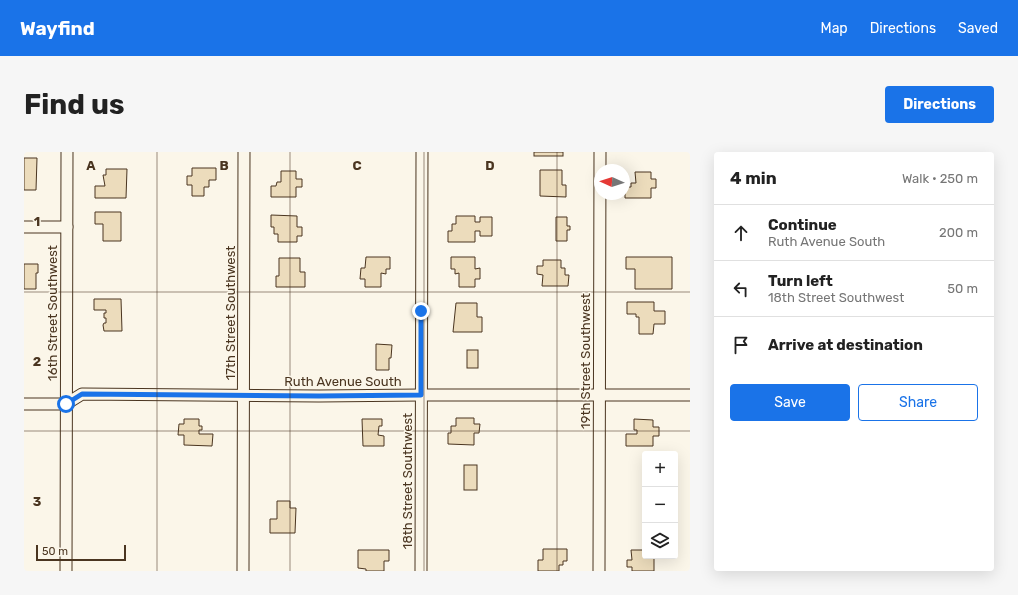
<!DOCTYPE html>
<meta charset="utf-8">
<style>
:root{--surface:#fff;--page:#f6f6f6;--text:#222;--muted:#767676;--line:#e0e0e0;--accent:#1a73e8}
body{margin:0;font-family:Rubik,sans-serif;background:var(--page);color:var(--text)}
.controls{position:absolute;right:12px;bottom:12px;display:grid;overflow:hidden;border-radius:4px;box-shadow:0 4px 16px #0002}
.controls button{width:36px;height:36px;display:grid;place-items:center;padding:0;border:0;border-bottom:1px solid var(--line);background:var(--surface);color:var(--text);font:20px sans-serif}
.compass{position:absolute;left:570px;top:12px;width:36px;height:36px;border-radius:50%;background:var(--surface);box-shadow:0 4px 16px #0002;rotate:273deg}
.scale{position:absolute;left:12px;bottom:10px;width:90px;box-sizing:border-box;padding-left:4px;border:2px solid #4a3520;border-top:0;font-size:11px;line-height:14px;white-space:nowrap;color:#4a3520;-webkit-text-stroke:3px #fbf6e9;paint-order:stroke}
.stop{position:absolute;width:12px;height:12px;margin:-9px;border:3px solid #1a73e8;border-radius:50%;background:#fff}
.stop.end{background:#1a73e8;border-color:#fff;box-shadow:0 1px 4px #0008}
.list{margin:0;padding:0;list-style:none}
h2{display:flex;justify-content:space-between;align-items:center;height:52px;margin:0;padding:0 16px;font-size:17px}
h2 small{font-size:13px;font-weight:400;color:var(--muted)}
.list li{display:grid;grid-template-columns:26px 1fr auto;gap:12px;align-items:center;box-sizing:border-box;height:56px;padding:0 16px;border-top:1px solid var(--line)}
.list b{display:block;font-size:15px;white-space:nowrap}
.list p{margin:0;font-size:13px;white-space:nowrap;color:var(--muted)}
.list em{font-size:13px;font-style:normal;color:var(--muted)}
.actions{display:flex;gap:8px;padding:12px 16px}
.actions a{flex:1;padding:9px 0;border:1px solid var(--accent);border-radius:4px;text-align:center;font-size:14px;color:var(--accent)}
.actions .main{background:var(--accent);color:#fff}
.icon{flex:none;width:22px;height:22px;fill:none;stroke:currentColor;stroke-width:2;stroke-linecap:round;stroke-linejoin:round}
.map{position:relative;flex:none;width:666px;height:419px;overflow:hidden;border-radius:4px}
header{display:flex;align-items:center;gap:24px;box-sizing:border-box;height:56px;padding:0 20px;background:var(--accent);color:#fff}
header strong{font-size:19px}
nav{display:flex;gap:22px;margin-inline-start:auto;font-size:14px}
.intro{display:flex;align-items:center;justify-content:space-between;box-sizing:border-box;height:96px;padding:0 24px}
h1{margin:0;font-size:28px}
.button{padding:10px 18px;border-radius:4px;background:var(--accent);color:#fff;font-size:14px;font-weight:700}
main{display:flex;gap:24px;padding:0 24px}
aside{flex:1;background:var(--surface);border-radius:4px;box-shadow:0 4px 16px #0002}
.map>svg:first-child{display:block}
</style>
<header>
<strong>Wayfind</strong>
<nav><a>Map</a><a>Directions</a><a>Saved</a></nav>
</header>
<div class="intro"><h1>Find us</h1><a class="button">Directions</a></div>
<main>
<div class="map">
<svg width="666" height="419" viewBox="0 0 666 419">
<rect width="100%" height="100%" fill="#fbf6e9"/>
<!-- building -->
<g fill="#ecdcbc" stroke="#4a3520">
<rect x="510" y="0" width="29" height="4"/>
<path d="M0,6H13L12,38H0Z"/>
<path d="M168,16H192V28H185V35H180V44H168V33H163V24H168Z"/>
<path d="M82,17H103L102,46H71V34H81L79,23H82Z"/>
<path d="M516,18H538V33H542V45L516,44Z"/>
<path d="M257,19H272V27H278V35H272V45H247V34H252L253,30H257Z"/>
<path d="M611,20H627V27H632V36H627V46H601V35H607V31H612Z"/>
<path d="M71,60H97V89H79V72H71Z"/>
<path d="M247,63L273,64V75H278V84H273V90H254V82H250V75H247Z"/>
<path d="M432,64H451V70H456V65H468V84H456V79H451V90H424V79H428V72H432Z"/>
<path d="M532,65H543V74H546V78H543V89H532Z"/>
<path d="M342,105H366V117H362V122L357,121V135H341V127H336L337,116H341Z"/>
<path d="M427,105H451V117L456,116V127H451V135H435V121L431,122V117H427Z"/>
<path d="M602,105H648V137H611V117H602Z"/>
<path d="M255,106H276V120H281V135H252V124H255Z"/>
<path d="M519,108H537V116H541V123H545L544,134H518L519,123L513,122V114H519Z"/>
<path d="M0,112H14V121H12V137H0Z"/>
<path d="M70,147H97L98,179H80L79,173L80,171H82V166H80V161H82V158H70Z"/>
<path d="M603,150H630V159H641V172H630L629,182H615V165H612V162H603Z"/>
<path d="M432,151H453V165H458V180H429Z"/>
<path d="M352,192L368,193L367,206H365V218H352Z"/>
<rect x="443" y="198" width="11" height="18"/>
<path d="M432,266H450V272H456L455,281H450V293L424,292V281H427V274H432Z"/>
<path d="M160,267H175V274H178V278H175V282H189L188,294L160,293V283H154L155,272H160Z"/>
<path d="M338,267H358V274H355L354,283L360,284V294H339Z"/>
<path d="M610,267L629,268V275H635V284H629V294H602V282H613V278H610Z"/>
<rect x="440" y="313" width="13" height="25"/>
<path d="M253,349H266V356H272L271,381H246V367H253Z"/>
<path d="M519,397H543V409H539V413H535V419H514V408H519Z"/>
<path d="M334,398H365V409H360V419H342V417L334,416Z"/>
<path d="M607,398H621V404H630V419H608V415H603V408H608Z"/>
</g>
<g fill="none" stroke-linecap="round" stroke-linejoin="round">
<defs>
<g id="minor">
<path d="M0,75H43"/>
<path d="M0,252H42L58,242L295,244L397,243H666"/>
<path d="M42,419L43,0"/>
<path d="M219,419L220,0"/>
<path d="M397,419L398,0"/>
<path d="M575,419L576,0"/>
</g>
</defs>
<!-- minor casing -->
<use href="#minor" stroke="#4a3520" stroke-width="13"/>
<!-- minor -->
<use href="#minor" stroke="#fbf6e9" stroke-width="11"/>
</g>
<g fill="none" stroke-linecap="round" stroke-linejoin="round">
<!-- route -->
<path stroke="#1a73e8" stroke-width="5" d="M42,252L58,242L295,244L397,243V159"/>
</g>
<!-- grid -->
<path fill="none" stroke="#4a3520" stroke-width="1" stroke-opacity="0.55" d="M133,0V419M266,0V419M400,0V419M533,0V419M0,140H666M0,279H666"/>
<g text-anchor="middle" stroke-width="3" stroke-linejoin="round" paint-order="stroke">
<!-- street labels -->
<g font-size="13" fill="#4a3520" stroke="#fbf6e9">
<text transform="translate(28 161) rotate(-90)" y="5">16th Street Southwest</text>
<text transform="translate(206 161) rotate(-90)" y="5">17th Street Southwest</text>
<text transform="translate(561 209) rotate(-90)" y="5">19th Street Southwest</text>
<text x="319" y="234">Ruth Avenue South</text>
<text transform="translate(383 329) rotate(-90)" y="5">18th Street Southwest</text>
</g>
</g>
<g font-size="13" text-anchor="middle" font-weight="bold" fill="#4a3520" stroke="#fbf6e9" stroke-width="3" stroke-linejoin="round" paint-order="stroke">
<text x="67" y="18">A</text>
<text x="200" y="18">B</text>
<text x="333" y="18">C</text>
<text x="466" y="18">D</text>
<text x="13" y="74">1</text>
<text x="13" y="214">2</text>
<text x="13" y="354">3</text>
</g>
</svg>
<div class="controls">
<button>+</button>
<button>−</button>
<button><svg class="icon" aria-label="layers" viewBox="0 0 24 24"><path d="M12 4l9 5-9 5-9-5zM3 14l9 5 9-5"/></svg></button>
</div>
<svg class="compass" viewBox="-18 -18 36 36"><path d="M0-13l5 13h-10z" fill="#e53935"/><path d="M0 13l5-13h-10z" fill="#767676"/></svg>
<div class="scale">50 m</div>
<div class="stop" style="left:42px;top:252px"></div>
<div class="stop end" style="left:397px;top:159px"></div>
</div>
<aside>
<h2>4 min<small>Walk · 250 m</small></h2>
<ul class="list">
<li><svg class="icon" aria-label="ahead" viewBox="0 0 24 24"><path d="M12 20V5M6 11l6-6 6 6"/></svg><div><b>Continue</b><p>Ruth Avenue South</p></div><em>200 m</em></li>
<li><svg class="icon" aria-label="left" viewBox="0 0 24 24"><path d="M17 20v-9H6M10 6l-5 5 5 5"/></svg><div><b>Turn left</b><p>18th Street Southwest</p></div><em>50 m</em></li>
<li><svg class="icon" aria-label="arrive" viewBox="0 0 24 24"><path d="M6 21V4h12l-3 4 3 4H6"/></svg><div><b>Arrive at destination</b></div></li>
</ul>
<div class="actions"><a class="main">Save</a><a>Share</a></div>
</aside>
</main>
